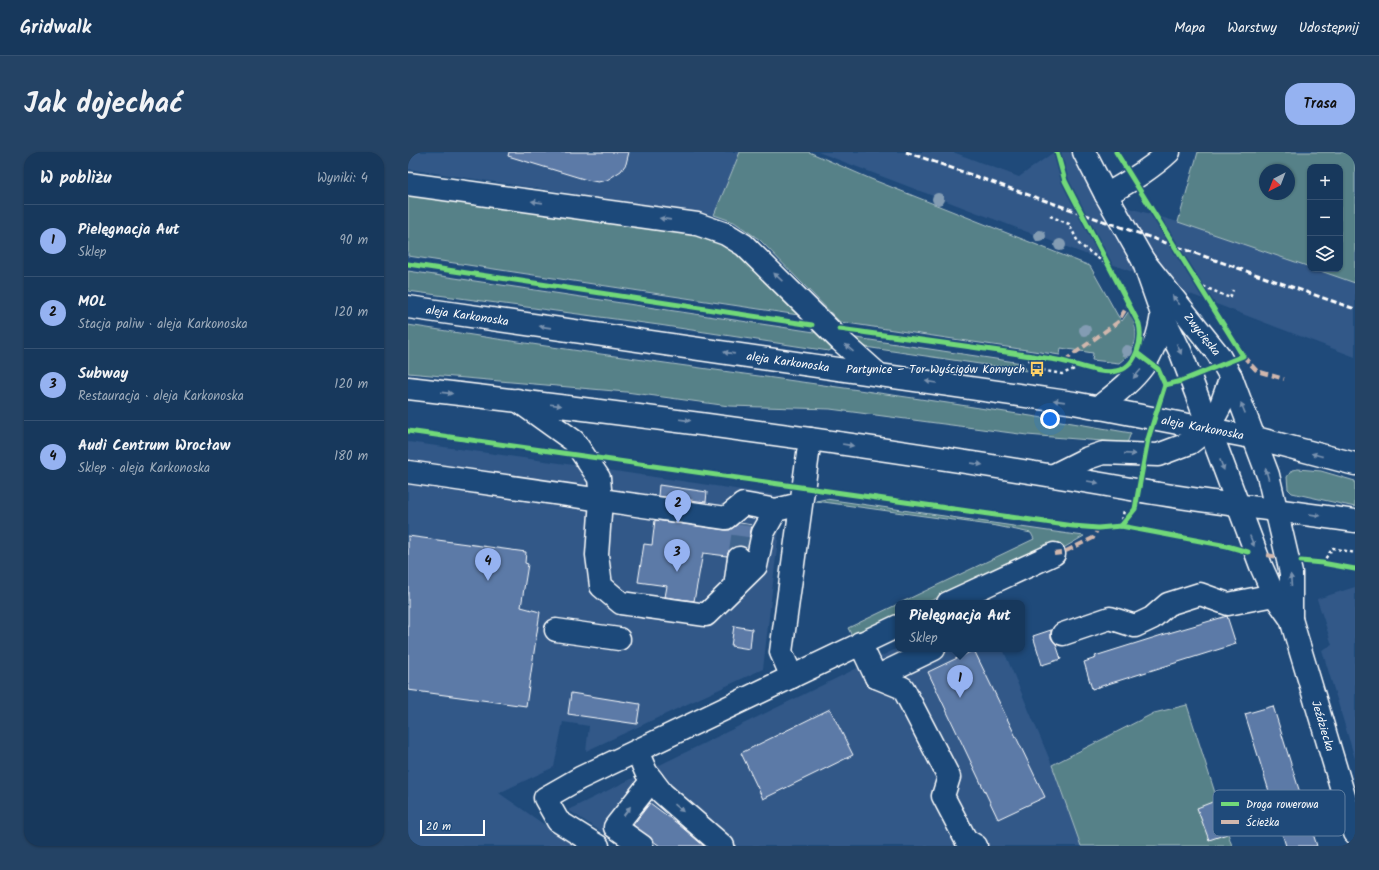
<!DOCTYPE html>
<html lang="pl">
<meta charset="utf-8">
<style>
:root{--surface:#17385c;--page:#244365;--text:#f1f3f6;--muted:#9eacbb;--line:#365272;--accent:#95b2f1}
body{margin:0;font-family:Kalam,sans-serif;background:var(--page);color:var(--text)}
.controls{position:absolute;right:12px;top:12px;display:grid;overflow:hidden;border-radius:8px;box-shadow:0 1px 3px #0004}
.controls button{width:36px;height:36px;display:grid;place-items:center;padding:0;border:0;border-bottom:1px solid var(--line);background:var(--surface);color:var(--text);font:20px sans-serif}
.compass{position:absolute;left:851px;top:12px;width:36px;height:36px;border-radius:50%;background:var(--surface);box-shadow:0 1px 3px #0004;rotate:222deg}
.scale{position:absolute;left:12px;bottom:10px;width:65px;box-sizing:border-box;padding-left:4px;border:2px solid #fff;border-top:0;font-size:11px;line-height:14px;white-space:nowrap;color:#fff;-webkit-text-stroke:3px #1f4a7a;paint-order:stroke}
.you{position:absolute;left:642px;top:267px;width:14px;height:14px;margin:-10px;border:3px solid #fff;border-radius:50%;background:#1a73e8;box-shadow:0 0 0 6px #1a73e833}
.badge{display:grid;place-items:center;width:26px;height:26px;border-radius:50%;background:var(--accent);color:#111;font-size:13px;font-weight:700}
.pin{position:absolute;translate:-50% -33px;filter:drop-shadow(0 1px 2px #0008)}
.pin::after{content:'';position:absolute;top:21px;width:14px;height:12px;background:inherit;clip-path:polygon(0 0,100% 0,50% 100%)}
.popup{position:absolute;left:487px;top:448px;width:130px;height:52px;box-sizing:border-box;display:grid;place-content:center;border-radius:8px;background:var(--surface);filter:drop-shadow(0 1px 3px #0005);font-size:13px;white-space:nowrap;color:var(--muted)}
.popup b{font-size:15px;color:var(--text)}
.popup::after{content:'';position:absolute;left:50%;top:100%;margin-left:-8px;border:8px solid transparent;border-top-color:var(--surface)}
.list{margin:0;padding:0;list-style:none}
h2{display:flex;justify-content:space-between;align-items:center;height:52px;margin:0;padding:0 16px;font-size:17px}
h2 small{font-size:13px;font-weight:400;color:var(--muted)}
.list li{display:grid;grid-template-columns:26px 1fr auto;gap:12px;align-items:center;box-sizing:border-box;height:72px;padding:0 16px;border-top:1px solid var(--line)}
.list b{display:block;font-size:15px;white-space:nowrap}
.list p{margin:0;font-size:13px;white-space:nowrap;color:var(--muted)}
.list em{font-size:13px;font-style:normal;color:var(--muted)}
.icon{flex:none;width:22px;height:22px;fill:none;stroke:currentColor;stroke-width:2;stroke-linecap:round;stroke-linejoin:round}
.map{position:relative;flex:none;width:947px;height:694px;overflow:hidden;border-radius:16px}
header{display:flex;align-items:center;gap:24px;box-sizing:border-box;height:56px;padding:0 20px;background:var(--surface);border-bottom:1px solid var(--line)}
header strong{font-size:19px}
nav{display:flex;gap:22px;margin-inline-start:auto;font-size:14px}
.intro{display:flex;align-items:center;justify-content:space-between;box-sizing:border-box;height:96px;padding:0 24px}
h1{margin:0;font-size:28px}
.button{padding:10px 18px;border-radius:16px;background:var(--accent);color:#111;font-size:14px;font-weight:700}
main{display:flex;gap:24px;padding:0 24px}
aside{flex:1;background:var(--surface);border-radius:16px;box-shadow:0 1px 3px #0004}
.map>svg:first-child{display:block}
</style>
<header>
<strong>Gridwalk</strong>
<nav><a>Mapa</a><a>Warstwy</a><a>Udostępnij</a></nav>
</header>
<div class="intro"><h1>Jak dojechać</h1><a class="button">Trasa</a></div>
<main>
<aside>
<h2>W pobliżu<small>Wyniki: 4</small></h2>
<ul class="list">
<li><span class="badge">1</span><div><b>Pielęgnacja Aut</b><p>Sklep</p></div><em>90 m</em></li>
<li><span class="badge">2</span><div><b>MOL</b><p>Stacja paliw · aleja Karkonoska</p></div><em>120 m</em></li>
<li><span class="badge">3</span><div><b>Subway</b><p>Restauracja · aleja Karkonoska</p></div><em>120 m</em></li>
<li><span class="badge">4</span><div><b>Audi Centrum Wrocław</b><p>Sklep · aleja Karkonoska</p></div><em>180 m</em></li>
</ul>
</aside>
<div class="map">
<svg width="947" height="694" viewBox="0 0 947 694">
<rect width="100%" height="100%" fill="#1f4a7a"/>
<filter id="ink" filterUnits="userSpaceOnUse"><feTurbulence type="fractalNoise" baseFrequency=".025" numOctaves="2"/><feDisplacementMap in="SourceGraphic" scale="8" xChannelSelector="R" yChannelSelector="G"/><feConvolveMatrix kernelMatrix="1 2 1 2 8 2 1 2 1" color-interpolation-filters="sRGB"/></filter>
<g filter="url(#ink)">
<!-- built -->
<g fill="#315888">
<path d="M0,0H332L306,63L0,17Z"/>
<path d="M410,0H545L611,25L646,0H662L687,46L770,70L902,115V117H907L947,131V205Z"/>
<path d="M0,290L166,313L375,344L355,517L178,599L181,574L155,570L146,615L91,641L167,694H0Z"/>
<path d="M947,435V607L914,498L924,493L909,447Z"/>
<path d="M490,496L595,497L644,613L673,694H215L160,658Z"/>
</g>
<!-- green -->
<g fill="#578188" stroke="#abc0c4" fill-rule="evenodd">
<path d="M332,0H401L463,27L682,114L710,164L714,169L721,159C732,180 731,196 711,211L684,208L685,201L653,196L652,203L432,170L352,88L326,70L306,63Z"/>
<path d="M790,0H947V131L907,117H932V15H902V115L770,70ZM857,18H881V42H857Z"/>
<path d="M0,42L288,82L308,88L334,104L397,164L0,104Z"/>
<path d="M0,119L413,181L425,192L424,197L421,199L251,173L0,139Z"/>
<path d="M0,173C240,212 483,238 723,281L719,291L619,283L422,257L321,254L218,240L0,221Z"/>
<path d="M442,185L614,211L619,219L457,195Z"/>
<path d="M890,317L913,319L947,329V355L884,341L880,337L879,325L884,318Z"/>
<path d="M418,347L661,382L676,384L652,398L647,391L518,451H492L626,387L623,381L589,374L408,349Z"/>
<path d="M490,452V464L445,486L440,476Z"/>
<path d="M779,553L824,694H673L644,613L746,561Z"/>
</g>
<!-- building -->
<g fill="#5c7aa7" stroke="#fff">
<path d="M101,0H221L218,12L213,19L199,28L190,30L179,28L100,4Z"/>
<path d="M251,333L299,340L298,350L250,344Z"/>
<path d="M247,368L316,378H322L331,371L344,373L339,396L333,394H327L321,398L319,404L295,401L286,449L257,445L259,434L230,430L236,392L244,393Z"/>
<path d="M0,384L118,400L117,411L120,412L113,455L132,460L118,554L0,538Z"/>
<path d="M819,464L828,492L684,537L676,510L688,506L687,504L754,483Z"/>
<path d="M326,474L344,477L342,497L323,494Z"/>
<path d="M643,478V486L648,492L653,507L634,513L625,484Z"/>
<path d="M566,498L637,645L590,667L520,520Z"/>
<path d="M163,541L232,552L229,572L160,562Z"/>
<path d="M865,554L893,644L909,694H878L837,562Z"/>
<path d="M422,557L445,603L355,647L333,601Z"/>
<path d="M807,649L819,682L801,688L789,656Z"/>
<path d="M242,651L270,672L296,694H252L245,689L225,673Z"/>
</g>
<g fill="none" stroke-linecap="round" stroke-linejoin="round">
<!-- minor-tunnel -->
<path stroke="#41658e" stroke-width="22" stroke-dasharray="22 11" stroke-linecap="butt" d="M331,406L336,372"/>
<defs>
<g id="minor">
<path id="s1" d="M676,0L698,43L735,108L810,202L823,225L860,323L883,421V467"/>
<path d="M0,32L289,72L318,82L336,93L433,189L470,222"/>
<path d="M698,43C720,30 742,18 761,0"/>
<path id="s2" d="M735,108L754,162L773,201L853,414L866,443L883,467L947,681"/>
<path d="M109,248L166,289L191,326L193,348L189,403L193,434L213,451L298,463L348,414L355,381L368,358L392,352"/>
<path d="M690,256C727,226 747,212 754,162"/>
<path d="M0,320L318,366L335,352L368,358"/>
<path d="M646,323L680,306L695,301L750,303L782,291L800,277L813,253L823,225"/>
<path d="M327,435L331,406"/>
<path d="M540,451L646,402"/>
<path d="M148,478L211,487"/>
<path d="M655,482L702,466L727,474L744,466L760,452L792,442L820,452L866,443"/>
<path d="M452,491L468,525L495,536L541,625L535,644L558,688L568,694"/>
<path d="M384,525L373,500L402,287"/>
<path d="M468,525L526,497"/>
<path d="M229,599L238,620L254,641L315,694"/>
<path d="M190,694L150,669L137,646L172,626L490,474"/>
<path d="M234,694L207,675L244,628"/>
</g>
<g id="major">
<path id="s3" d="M0,155L666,251L848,286L947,312"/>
<path d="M0,236C244,264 487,296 728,338C801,351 874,358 947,369"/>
</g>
</defs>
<!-- minor casing -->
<use href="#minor" stroke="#fff" stroke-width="25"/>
<!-- major casing -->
<use href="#major" stroke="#fff" stroke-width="25"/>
<!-- path -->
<g stroke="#fff" stroke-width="2.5" stroke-dasharray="3 3" stroke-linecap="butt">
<path d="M642,64L661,72L671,92L702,115"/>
<path d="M790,132L822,146L825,138"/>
<path d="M616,203L633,218L654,222L674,214"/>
<path d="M713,374L716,358"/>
<path d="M914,411L925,396L947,401"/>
</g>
<!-- minor -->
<use href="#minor" stroke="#1f4a7a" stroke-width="22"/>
<!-- major -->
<use href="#major" stroke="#1f4a7a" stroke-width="22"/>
<!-- rail -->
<path stroke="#fff" stroke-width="3" stroke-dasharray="6 3" stroke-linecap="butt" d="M498,0L947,157"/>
<!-- quiet -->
<g stroke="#d1b7ad" stroke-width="4" stroke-dasharray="8 4" stroke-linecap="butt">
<path d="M835,204L849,219L876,227"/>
<path d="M656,209L710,170L721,151"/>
<path d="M646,402L654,401L685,386L690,376"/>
<path d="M859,403L869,405"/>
</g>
<defs>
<g id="cycleway">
<path d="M708,0L835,204L773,229L757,233"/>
<path d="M0,112L404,173"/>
<path d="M431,177C504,187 576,196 649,208C666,211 692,223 708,219C728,216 735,189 731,172L657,29L649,0"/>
<path d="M0,279L665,374L690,376L713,374L819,394L840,400"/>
<path d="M713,374L727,357L740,287L757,233L750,217L729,201"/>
<path d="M893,409L914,411L947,417"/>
</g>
</defs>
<!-- cycleway casing -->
<use href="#cycleway" stroke="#1f4a7a" stroke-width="8"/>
<!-- cycleway -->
<use href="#cycleway" stroke="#71d979" stroke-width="5"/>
</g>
<!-- trees -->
<g fill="#839cb3">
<circle cx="530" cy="47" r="6"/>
<circle cx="632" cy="84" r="6"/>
<circle cx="652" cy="93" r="6"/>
<circle cx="677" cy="178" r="6"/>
<circle cx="719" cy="199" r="6"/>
</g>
<!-- one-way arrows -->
<defs><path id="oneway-solid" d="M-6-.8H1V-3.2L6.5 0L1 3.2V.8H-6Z"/></defs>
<g fill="#7992af">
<use href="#oneway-solid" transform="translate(129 50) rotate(-172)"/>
<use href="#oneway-solid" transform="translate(257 67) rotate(-172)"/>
<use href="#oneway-solid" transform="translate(370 125) rotate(-137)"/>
<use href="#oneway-solid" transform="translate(768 148) rotate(-129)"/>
<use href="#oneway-solid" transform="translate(137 175) rotate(-172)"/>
<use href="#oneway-solid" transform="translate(441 196) rotate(-139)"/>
<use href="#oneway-solid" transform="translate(771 197) rotate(66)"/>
<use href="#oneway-solid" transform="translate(321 201) rotate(-172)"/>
<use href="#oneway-solid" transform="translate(729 222) rotate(131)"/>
<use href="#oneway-solid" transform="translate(523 230) rotate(-171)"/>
<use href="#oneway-solid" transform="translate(39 241) rotate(6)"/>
<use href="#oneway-solid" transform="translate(651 249) rotate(-172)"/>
<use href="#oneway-solid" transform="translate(148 253) rotate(7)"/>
<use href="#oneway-solid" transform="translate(835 256) rotate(-112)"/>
<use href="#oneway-solid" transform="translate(277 268) rotate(7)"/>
<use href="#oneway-solid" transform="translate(440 293) rotate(9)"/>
<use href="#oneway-solid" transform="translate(722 302) rotate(4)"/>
<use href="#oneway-solid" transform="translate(909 303) rotate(-165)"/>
<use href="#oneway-solid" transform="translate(569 312) rotate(8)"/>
<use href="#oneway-solid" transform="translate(814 313) rotate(69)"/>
<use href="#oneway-solid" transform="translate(859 322) rotate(-106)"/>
<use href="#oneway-solid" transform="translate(685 330) rotate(10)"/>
<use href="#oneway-solid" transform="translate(907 363) rotate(9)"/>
<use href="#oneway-solid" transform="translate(844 389) rotate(68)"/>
<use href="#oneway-solid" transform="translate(883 428) rotate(-94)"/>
<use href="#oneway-solid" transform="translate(271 656) rotate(41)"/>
<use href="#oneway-solid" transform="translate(219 659) rotate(-53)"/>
</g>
</g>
<!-- icons -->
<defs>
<symbol id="bus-bare" viewBox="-9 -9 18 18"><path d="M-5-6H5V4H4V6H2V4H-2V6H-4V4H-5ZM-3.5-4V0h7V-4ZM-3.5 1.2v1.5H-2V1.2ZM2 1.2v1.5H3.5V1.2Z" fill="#ffd166" stroke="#1f4a7a" stroke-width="2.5" paint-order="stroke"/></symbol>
</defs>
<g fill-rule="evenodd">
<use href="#bus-bare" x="618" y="206" width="22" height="22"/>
</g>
<g text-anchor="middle" stroke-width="3" stroke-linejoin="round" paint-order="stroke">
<!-- street labels -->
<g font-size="12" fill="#fff" stroke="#1f4a7a">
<text dy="4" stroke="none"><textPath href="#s3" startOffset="60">aleja Karkonoska</textPath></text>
<text dy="4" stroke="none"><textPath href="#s1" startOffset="218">Zwycięska</textPath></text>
<text dy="4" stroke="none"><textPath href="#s3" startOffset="384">aleja Karkonoska</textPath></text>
<text dy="4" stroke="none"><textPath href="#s3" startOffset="804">aleja Karkonoska</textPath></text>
<text dy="4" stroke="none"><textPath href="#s2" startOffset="501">Jeździecka</textPath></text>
</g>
<!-- poi labels -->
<g font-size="12" fill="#fff" stroke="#1f4a7a" text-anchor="end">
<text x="617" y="221">Partynice – Tor Wyścigów Konnych</text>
</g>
</g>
<!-- legend -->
<rect x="805" y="638" width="132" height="46" rx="6" fill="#1f4a7a" stroke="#6280a2" stroke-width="1"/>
<rect x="813" y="650" width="18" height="4" fill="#71d979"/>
<rect x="813" y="668" width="18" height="4" fill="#d1b7ad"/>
<g font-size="11" fill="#fff">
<text x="838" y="656">Droga rowerowa</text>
<text x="838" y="674">Ścieżka</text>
</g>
</svg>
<div class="controls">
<button>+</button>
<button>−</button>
<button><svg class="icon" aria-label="layers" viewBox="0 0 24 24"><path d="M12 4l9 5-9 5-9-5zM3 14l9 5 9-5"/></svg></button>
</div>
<svg class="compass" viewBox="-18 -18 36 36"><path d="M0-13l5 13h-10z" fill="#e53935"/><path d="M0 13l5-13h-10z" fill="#9eacbb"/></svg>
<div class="scale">20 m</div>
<div class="you"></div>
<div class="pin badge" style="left:552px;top:546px">1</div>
<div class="popup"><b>Pielęgnacja Aut</b>Sklep</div>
<div class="pin badge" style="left:270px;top:371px">2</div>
<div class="pin badge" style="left:269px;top:420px">3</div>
<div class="pin badge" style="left:80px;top:429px">4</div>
</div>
</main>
